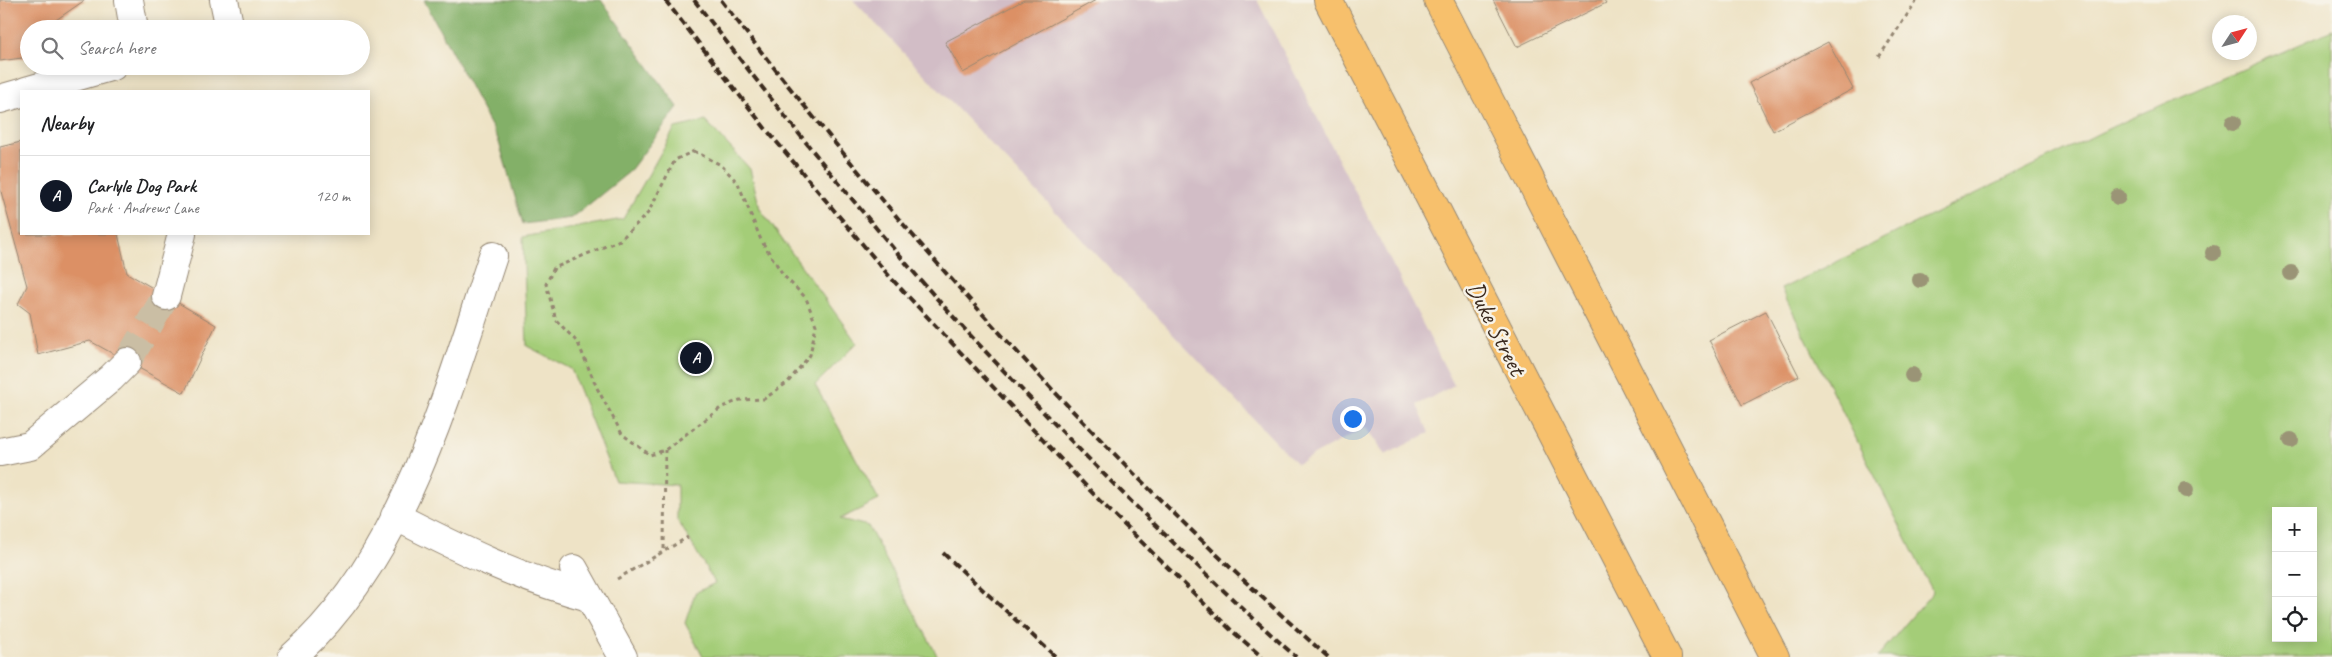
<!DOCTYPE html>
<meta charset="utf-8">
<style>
:root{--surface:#fff;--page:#f6f6f6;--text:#202124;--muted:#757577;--line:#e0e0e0;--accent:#111827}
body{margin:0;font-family:Caveat,sans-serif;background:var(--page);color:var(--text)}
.controls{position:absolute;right:15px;bottom:15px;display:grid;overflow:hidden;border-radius:0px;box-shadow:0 2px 12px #0003}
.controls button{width:45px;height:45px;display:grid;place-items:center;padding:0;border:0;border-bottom:1px solid var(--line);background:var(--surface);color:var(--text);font:25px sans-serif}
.compass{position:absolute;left:2212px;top:15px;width:45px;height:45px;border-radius:50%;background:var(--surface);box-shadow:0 2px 12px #0003;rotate:54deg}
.you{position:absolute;left:1352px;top:418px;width:18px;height:18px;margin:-12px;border:4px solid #fff;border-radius:50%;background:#1a73e8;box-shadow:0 0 0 8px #1a73e833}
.badge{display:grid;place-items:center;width:32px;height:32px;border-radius:50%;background:var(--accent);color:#fff;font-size:16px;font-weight:700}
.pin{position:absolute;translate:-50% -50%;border:2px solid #fff;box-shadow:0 1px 5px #0006}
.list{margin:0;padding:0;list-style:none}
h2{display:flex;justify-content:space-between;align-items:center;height:65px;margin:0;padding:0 20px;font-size:21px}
h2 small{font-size:16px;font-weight:400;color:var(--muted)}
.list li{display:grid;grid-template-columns:32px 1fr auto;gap:15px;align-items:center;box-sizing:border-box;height:80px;padding:0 20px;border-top:1px solid var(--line)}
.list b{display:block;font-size:19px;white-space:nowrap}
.list p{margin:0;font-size:16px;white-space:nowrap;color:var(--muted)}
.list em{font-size:16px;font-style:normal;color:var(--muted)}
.icon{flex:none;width:28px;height:28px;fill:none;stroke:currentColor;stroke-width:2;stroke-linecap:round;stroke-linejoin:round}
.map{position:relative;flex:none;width:2332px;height:657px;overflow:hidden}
.search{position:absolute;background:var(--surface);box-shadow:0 2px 12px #0003;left:20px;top:20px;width:350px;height:55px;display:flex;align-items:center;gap:12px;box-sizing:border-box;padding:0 18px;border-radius:28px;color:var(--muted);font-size:19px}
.panel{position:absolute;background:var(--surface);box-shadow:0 2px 12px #0003;left:20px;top:90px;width:350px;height:145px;border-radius:0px}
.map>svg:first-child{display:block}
</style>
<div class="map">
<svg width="2332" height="657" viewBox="0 0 2332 657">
<rect width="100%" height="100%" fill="#f7f3e8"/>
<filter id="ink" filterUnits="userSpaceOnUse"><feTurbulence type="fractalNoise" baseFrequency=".02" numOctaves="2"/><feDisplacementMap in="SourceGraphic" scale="10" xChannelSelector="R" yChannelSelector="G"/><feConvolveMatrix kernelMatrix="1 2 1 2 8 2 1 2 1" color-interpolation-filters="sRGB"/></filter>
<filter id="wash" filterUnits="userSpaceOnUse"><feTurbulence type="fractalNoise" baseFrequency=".0096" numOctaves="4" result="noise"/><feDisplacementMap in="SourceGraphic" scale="20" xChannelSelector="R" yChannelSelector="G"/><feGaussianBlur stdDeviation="1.12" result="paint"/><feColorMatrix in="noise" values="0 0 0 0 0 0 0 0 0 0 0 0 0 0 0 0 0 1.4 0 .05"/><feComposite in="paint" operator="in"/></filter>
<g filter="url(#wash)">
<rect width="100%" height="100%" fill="#eee3c6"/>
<!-- industrial -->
<path fill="#d2bdc6" d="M853,0H1257L1454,385L1417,405L1429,433L1385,455L1366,427L1297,464Z"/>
<!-- green -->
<g fill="#a4cd78" stroke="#707c4b" fill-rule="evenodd">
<path d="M2332,30V657H1877L1933,592L1781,289L2114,126ZM2276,511H2313V638H2276Z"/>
<path d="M706,121L750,169L760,209L857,343L815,385L879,500L840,519L868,526L938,657H703L685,623L695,593L715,583L677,519V485L615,481L571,369L527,346L523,237L623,219L675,128Z"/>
</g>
<!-- forest -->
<path fill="#83b068" stroke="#5f6d43" d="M424,0H601L678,107L629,172L572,218L523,224L498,139Z"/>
<g id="blocks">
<!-- building -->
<g fill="#dc9065">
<path d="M0,0H85L53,22L54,29H29V57L0,61Z"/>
<path d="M1024,0H1096L963,73L945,42Z"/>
<path d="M1493,0H1604L1606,3L1517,47Z"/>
<path d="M1828,42L1853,89L1773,131L1749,83Z"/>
<path d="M21,142V234H118L127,273L216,325L184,393L90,341L38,355L30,313L18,304L27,286L0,188V147Z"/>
<path d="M1766,311L1799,376L1742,405L1709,340Z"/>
</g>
</g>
</g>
<g filter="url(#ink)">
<use href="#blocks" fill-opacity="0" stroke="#948672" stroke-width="1"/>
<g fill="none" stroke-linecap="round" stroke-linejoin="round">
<!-- minor-tunnel -->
<path stroke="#cabea4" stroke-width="28" stroke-dasharray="28 14" stroke-linecap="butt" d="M127,362L166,296"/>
<defs>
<g id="minor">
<path d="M129,0L134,29"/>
<path d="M224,0L230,29"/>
<path d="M26,91L113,66"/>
<path d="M0,99L21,93"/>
<path d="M166,296L182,234"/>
<path d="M0,452L30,446L111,378L127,362"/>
<path d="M395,516C459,549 519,578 589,597"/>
<path d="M574,569L623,657"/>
<path d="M292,657C403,561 448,391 493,256"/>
</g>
<g id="major">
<path d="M1328,0L1667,657"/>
<path d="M1438,0L1775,657"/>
</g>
</defs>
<!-- minor casing -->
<use href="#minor" stroke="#948672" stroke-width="30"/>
<!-- major casing -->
<use href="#major" stroke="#948672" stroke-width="30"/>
<!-- path -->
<g stroke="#948672" stroke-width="3" stroke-dasharray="4 4" stroke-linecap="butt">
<path d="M1879,57L1917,0"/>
<path d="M694,151L721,165L738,183L761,240L784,276L806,298L816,325L810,355L788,382L764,399L740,400L722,407L665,450L650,455L622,434L597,388L578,343L556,320L546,284L554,268L620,240L648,213L675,160Z"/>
<path d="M664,549L665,450"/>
<path d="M617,579L688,537"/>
</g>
<!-- minor -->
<use href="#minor" stroke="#fff" stroke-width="28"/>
<!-- major -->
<use href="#major" stroke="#f7c06c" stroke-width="28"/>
<!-- rail -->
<g stroke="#3b2a1e" stroke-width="4" stroke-dasharray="8 4" stroke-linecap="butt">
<path d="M665,0L765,128L890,277L1100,501L1230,629L1262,657"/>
<path d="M694,0C763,89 832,177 905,262C950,315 999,366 1048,417C1128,500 1210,580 1296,657"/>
<path d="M721,0C903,237 1105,459 1328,657"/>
<path d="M943,553L1056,657"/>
</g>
</g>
<!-- trees -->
<g fill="#9a9476">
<circle cx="2233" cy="123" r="8"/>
<circle cx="2118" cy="197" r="8"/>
<circle cx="2213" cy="253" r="8"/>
<circle cx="2291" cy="273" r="8"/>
<circle cx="1920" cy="280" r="8"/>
<circle cx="1912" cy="375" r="8"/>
<circle cx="2291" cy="440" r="8"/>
<circle cx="2186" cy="490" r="8"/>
</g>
</g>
<g text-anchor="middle" stroke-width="5" stroke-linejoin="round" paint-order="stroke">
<!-- street labels -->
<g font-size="25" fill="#3b2a1e" stroke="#f7f3e8">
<text transform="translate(1497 328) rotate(63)" y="9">Duke Street</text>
</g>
</g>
</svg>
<div class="controls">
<button>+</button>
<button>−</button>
<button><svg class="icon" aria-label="locate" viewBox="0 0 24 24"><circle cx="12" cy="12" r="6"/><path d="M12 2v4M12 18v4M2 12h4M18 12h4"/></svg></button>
</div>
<svg class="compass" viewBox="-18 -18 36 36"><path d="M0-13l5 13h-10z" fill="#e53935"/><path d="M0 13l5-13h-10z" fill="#757577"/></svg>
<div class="you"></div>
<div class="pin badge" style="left:696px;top:358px">A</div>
<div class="search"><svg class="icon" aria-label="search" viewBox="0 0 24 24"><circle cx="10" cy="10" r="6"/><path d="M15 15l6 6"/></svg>Search here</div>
<section class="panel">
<h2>Nearby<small></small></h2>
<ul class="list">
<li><span class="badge">A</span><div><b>Carlyle Dog Park</b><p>Park · Andrews Lane</p></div><em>120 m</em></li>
</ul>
</section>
</div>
